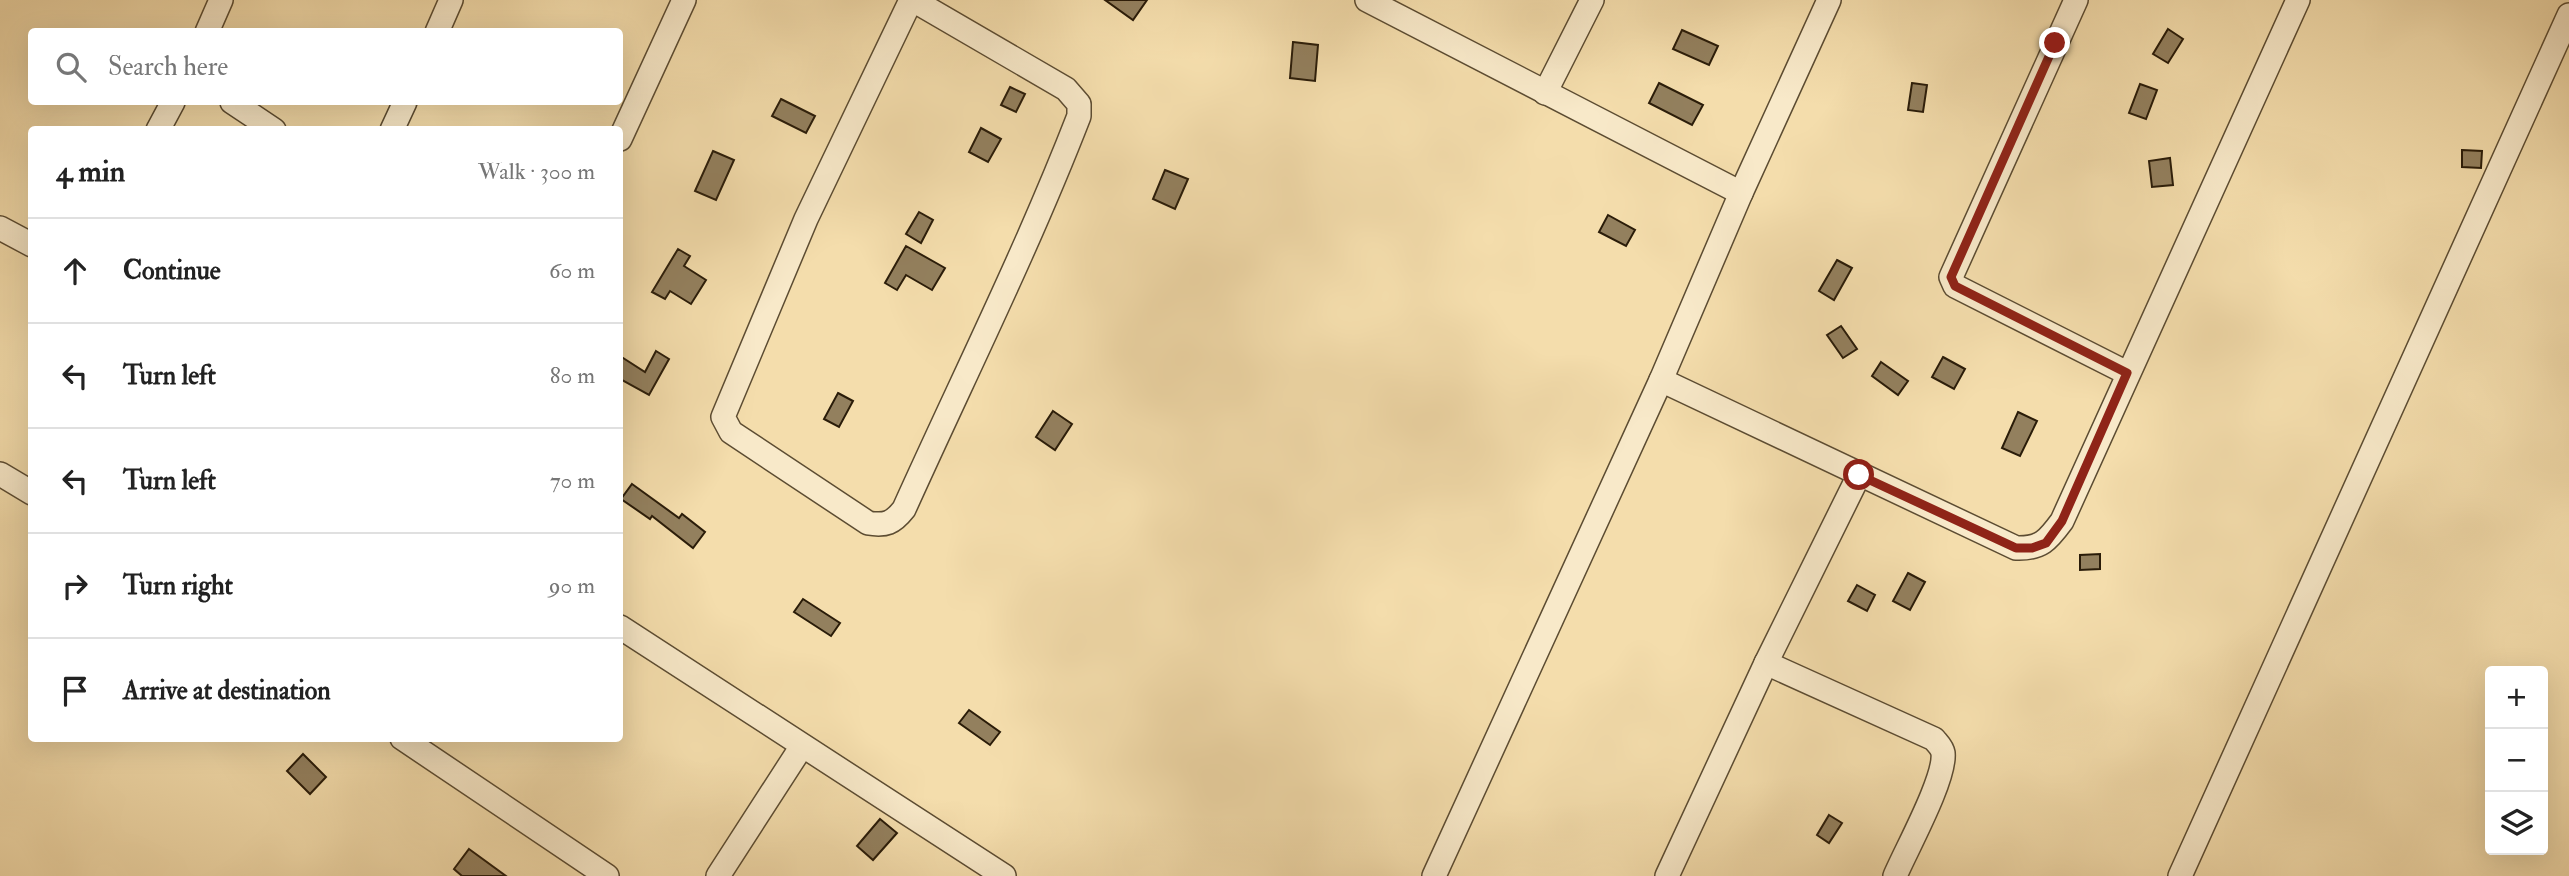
<!DOCTYPE html>
<meta charset="utf-8">
<style>
:root{--surface:#fff;--page:#f6f6f6;--text:#222;--muted:#767676;--line:#e0e0e0}
body{margin:0;font-family:"IM FELL Double Pica",serif;background:var(--page);color:var(--text)}
.controls{position:absolute;right:21px;bottom:21px;display:grid;overflow:hidden;border-radius:7px;box-shadow:0 7px 28px #0002}
.controls button{width:63px;height:63px;display:grid;place-items:center;padding:0;border:0;border-bottom:2px solid var(--line);background:var(--surface);color:var(--text);font:35px sans-serif}
.stop{position:absolute;width:21px;height:21px;margin:-16px;border:5px solid #8f2418;border-radius:50%;background:#fff}
.stop.end{background:#8f2418;border-color:#fff;box-shadow:0 2px 7px #0008}
.list{margin:0;padding:0;list-style:none}
h2{display:flex;justify-content:space-between;align-items:center;height:91px;margin:0;padding:0 28px;font-size:30px}
h2 small{font-size:23px;font-weight:400;color:var(--muted)}
.list li{display:grid;grid-template-columns:46px 1fr auto;gap:21px;align-items:center;box-sizing:border-box;height:105px;padding:0 28px;border-top:2px solid var(--line)}
.list b{display:block;font-size:26px;white-space:nowrap}
.list em{font-size:23px;font-style:normal;color:var(--muted)}
.icon{flex:none;width:38px;height:38px;fill:none;stroke:currentColor;stroke-width:2;stroke-linecap:round;stroke-linejoin:round}
.map{position:relative;flex:none;width:2569px;height:876px;overflow:hidden}
.search{position:absolute;background:var(--surface);box-shadow:0 7px 28px #0002;left:28px;top:28px;width:595px;height:77px;display:flex;align-items:center;gap:18px;box-sizing:border-box;padding:0 24px;border-radius:7px;color:var(--muted);font-size:26px}
.panel{position:absolute;background:var(--surface);box-shadow:0 7px 28px #0002;left:28px;top:126px;width:595px;height:616px;border-radius:7px}
.map>svg:first-child{display:block}
</style>
<div class="map">
<svg width="2569" height="876" viewBox="0 0 2569 876">
<rect width="100%" height="100%" fill="#f4ddac"/>
<filter id="stains"><feTurbulence type="fractalNoise" baseFrequency=".00286" numOctaves="4"/><feColorMatrix values="0 0 0 0 .2 0 0 0 0 .09 0 0 0 0 .02 0 0 0 .5 -.17"/></filter>
<radialGradient id="worn" r=".72"><stop offset=".6" stop-color="#630" stop-opacity="0"/><stop offset="1" stop-color="#630" stop-opacity=".3"/></radialGradient>
<!-- building -->
<g fill="#93805e" stroke="#2a1c09" stroke-width="2">
<path d="M1105,0H1147L1133,20Z"/>
<path d="M2168,29L2183,39L2168,63L2153,54Z"/>
<path d="M1682,30L1718,46L1709,65L1673,49Z"/>
<path d="M1293,42L1318,45L1315,81L1290,78Z"/>
<path d="M1659,83L1703,105L1692,125L1649,103Z"/>
<path d="M1912,83L1927,85L1923,112L1908,110Z"/>
<path d="M2140,84L2157,90L2146,119L2129,113Z"/>
<path d="M1010,87L1025,94L1016,112L1001,105Z"/>
<path d="M781,99L815,116L806,133L772,116Z"/>
<path d="M981,128L1001,139L988,162L969,152Z"/>
<path d="M2462,150L2482,151L2481,168L2462,167Z"/>
<path d="M713,151L734,160L716,200L695,191Z"/>
<path d="M2170,158L2173,185L2152,187L2149,161Z"/>
<path d="M1165,170L1188,179L1175,209L1153,199Z"/>
<path d="M919,212L933,220L921,243L906,234Z"/>
<path d="M1608,215L1635,230L1626,246L1599,232Z"/>
<path d="M906,246L945,268L932,290L906,275L897,290L885,283Z"/>
<path d="M678,249L690,256L684,266L706,280L691,304L670,291L665,299L652,292Z"/>
<path d="M1837,260L1852,268L1834,300L1819,291Z"/>
<path d="M1841,326L1857,349L1843,358L1827,335Z"/>
<path d="M656,351L669,359L649,395L620,379V356L645,372Z"/>
<path d="M1943,357L1965,369L1954,389L1932,377Z"/>
<path d="M1881,362L1908,381L1898,395L1872,376Z"/>
<path d="M838,393L853,401L839,427L824,419Z"/>
<path d="M1053,411L1072,424L1055,450L1036,437Z"/>
<path d="M2018,412L2037,421L2020,456L2002,448Z"/>
<path d="M632,484L679,518L682,514L705,532L693,548L652,516L650,519L621,499Z"/>
<path d="M2100,554V569L2080,570V555Z"/>
<path d="M1908,573L1925,582L1910,610L1893,601Z"/>
<path d="M1857,585L1875,595L1867,611L1848,601Z"/>
<path d="M803,599L840,623L831,636L794,612Z"/>
<path d="M969,710L1000,732L990,745L959,723Z"/>
<path d="M303,754L326,777L310,794L287,771Z"/>
<path d="M1829,815L1842,823L1829,843L1817,835Z"/>
<path d="M880,819L897,833L873,860L857,846Z"/>
<path d="M469,849L506,876H462L454,869Z"/>
</g>
<g fill="none" stroke-linecap="round" stroke-linejoin="round">
<defs>
<g id="minor">
<path d="M911,0L806,219L723,417L731,432L868,523C886,526 893,523 904,509C963,378 1027,250 1079,116V104L1066,89L913,0"/>
<path d="M1367,0L1741,193"/>
<path d="M2076,0L1951,277L1955,286L2127,373"/>
<path d="M207,32L221,0"/>
<path d="M437,32L451,0"/>
<path d="M1545,93L1592,0"/>
<path d="M232,102L274,130"/>
<path d="M158,130L173,102"/>
<path d="M392,130L405,102"/>
<path d="M620,139L684,0"/>
<path d="M0,228L32,245"/>
<path d="M1661,380L2016,548C2041,549 2048,540 2062,521L2298,0"/>
<path d="M0,474L32,493"/>
<path d="M620,627L1004,876"/>
<path d="M1766,663L1934,739C1938,744 1942,747 1943,753C1946,778 1906,850 1895,876"/>
<path d="M402,738L607,876"/>
<path d="M718,876L802,746"/>
<path d="M1434,876L1661,380L1741,193L1829,0"/>
<path d="M1667,876L1766,663L1859,475"/>
<path d="M2180,876L2569,15"/>
</g>
</defs>
<!-- minor casing -->
<use href="#minor" stroke="#5c4c32" stroke-width="26"/>
<!-- minor -->
<use href="#minor" stroke="#f8e9c9" stroke-width="23"/>
</g>
<g fill="none" stroke-linecap="round" stroke-linejoin="round">
<!-- route -->
<path stroke="#8f2418" stroke-width="9" d="M1859,475L2016,548H2032L2046,543L2062,521L2127,373L1955,286L1951,277L2055,43"/>
</g>
<rect width="100%" height="100%" filter="url(#stains)"/>
<rect width="100%" height="100%" fill="url(#worn)"/>
</svg>
<div class="controls">
<button>+</button>
<button>−</button>
<button><svg class="icon" aria-label="layers" viewBox="0 0 24 24"><path d="M12 4l9 5-9 5-9-5zM3 14l9 5 9-5"/></svg></button>
</div>
<div class="stop" style="left:1859px;top:475px"></div>
<div class="stop end" style="left:2055px;top:43px"></div>
<div class="search"><svg class="icon" aria-label="search" viewBox="0 0 24 24"><circle cx="10" cy="10" r="6"/><path d="M15 15l6 6"/></svg>Search here</div>
<section class="panel">
<h2>4 min<small>Walk · 300 m</small></h2>
<ul class="list">
<li><svg class="icon" aria-label="ahead" viewBox="0 0 24 24"><path d="M12 20V5M6 11l6-6 6 6"/></svg><div><b>Continue</b></div><em>60 m</em></li>
<li><svg class="icon" aria-label="left" viewBox="0 0 24 24"><path d="M17 20v-9H6M10 6l-5 5 5 5"/></svg><div><b>Turn left</b></div><em>80 m</em></li>
<li><svg class="icon" aria-label="left" viewBox="0 0 24 24"><path d="M17 20v-9H6M10 6l-5 5 5 5"/></svg><div><b>Turn left</b></div><em>70 m</em></li>
<li><svg class="icon" aria-label="right" viewBox="0 0 24 24"><path d="M7 20v-9h11M14 6l5 5-5 5"/></svg><div><b>Turn right</b></div><em>90 m</em></li>
<li><svg class="icon" aria-label="arrive" viewBox="0 0 24 24"><path d="M6 21V4h12l-3 4 3 4H6"/></svg><div><b>Arrive at destination</b></div></li>
</ul>
</section>
</div>
